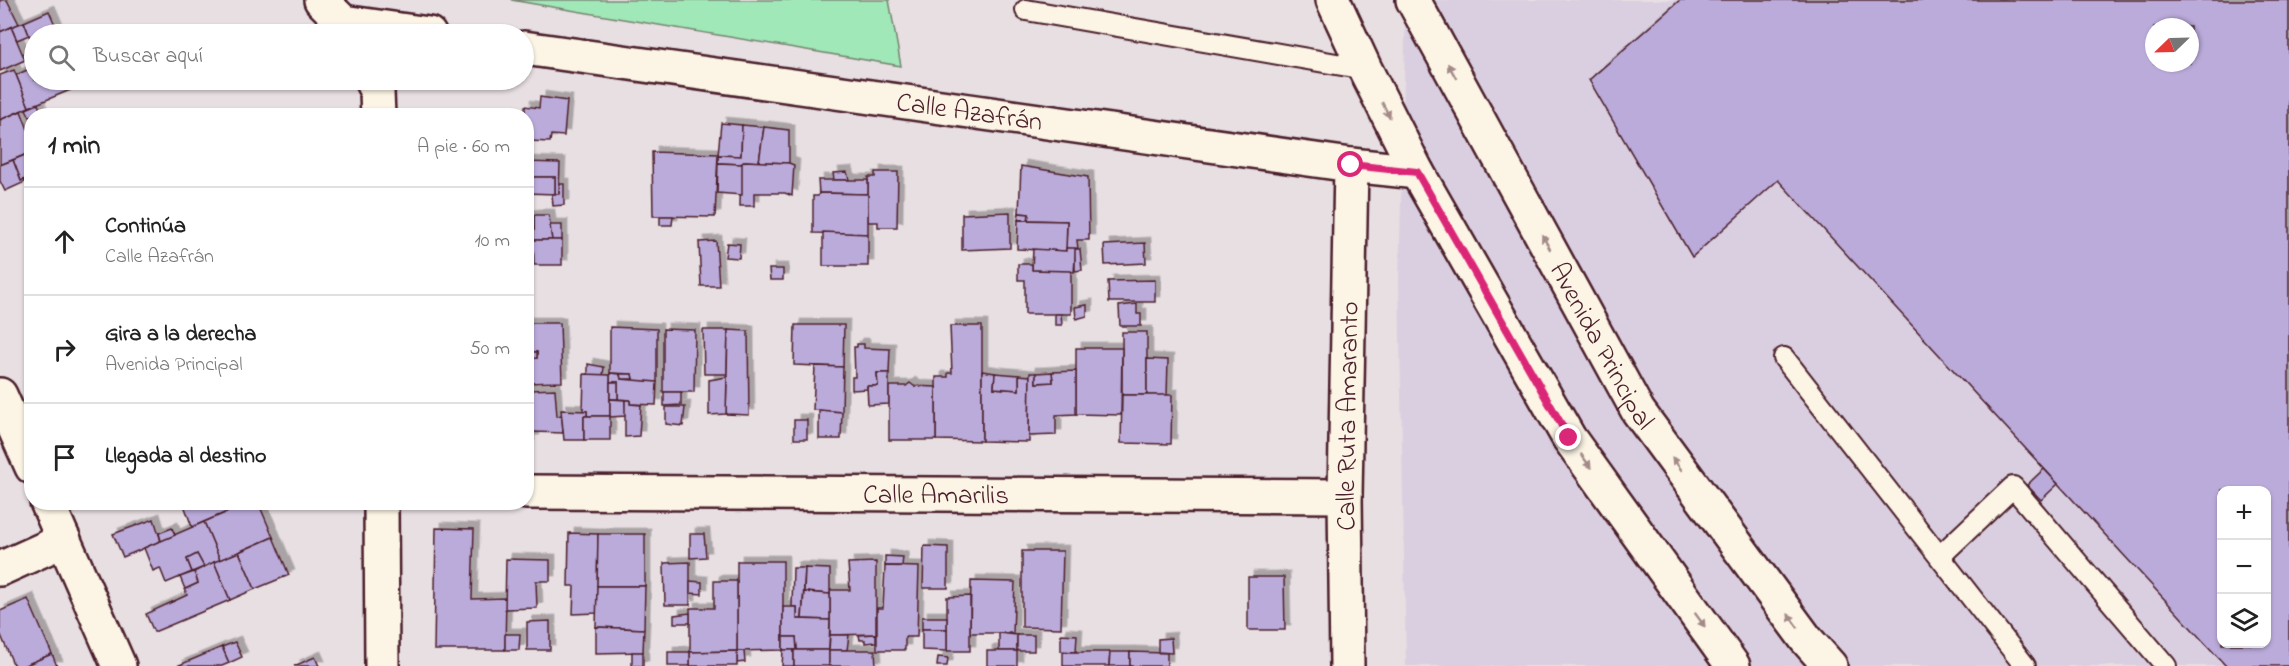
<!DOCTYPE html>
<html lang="es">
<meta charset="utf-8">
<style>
:root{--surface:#fff;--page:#f6f6f6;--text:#222;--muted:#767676;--line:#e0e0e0}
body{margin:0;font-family:"Indie Flower",sans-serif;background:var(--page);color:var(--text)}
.controls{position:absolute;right:18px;bottom:18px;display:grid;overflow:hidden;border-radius:12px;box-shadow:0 2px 4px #0004}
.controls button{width:54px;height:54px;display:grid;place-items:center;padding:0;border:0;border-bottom:2px solid var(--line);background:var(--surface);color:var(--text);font:30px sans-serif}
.compass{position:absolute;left:2145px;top:18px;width:54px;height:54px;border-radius:50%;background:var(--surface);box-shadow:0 2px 4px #0004;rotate:247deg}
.stop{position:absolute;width:18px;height:18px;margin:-14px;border:4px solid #db2777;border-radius:50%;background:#fff}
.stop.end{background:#db2777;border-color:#fff;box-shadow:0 2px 6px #0008}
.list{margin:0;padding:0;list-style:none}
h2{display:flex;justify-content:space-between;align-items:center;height:78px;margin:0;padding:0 24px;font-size:26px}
h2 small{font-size:20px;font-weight:400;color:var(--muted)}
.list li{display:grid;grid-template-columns:39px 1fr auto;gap:18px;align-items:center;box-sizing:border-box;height:108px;padding:0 24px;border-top:2px solid var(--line)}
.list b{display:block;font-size:22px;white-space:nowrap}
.list p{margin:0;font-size:20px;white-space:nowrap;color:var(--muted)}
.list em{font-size:20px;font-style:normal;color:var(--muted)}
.icon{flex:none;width:33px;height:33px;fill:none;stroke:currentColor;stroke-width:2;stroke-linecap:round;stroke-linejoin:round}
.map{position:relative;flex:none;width:2289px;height:666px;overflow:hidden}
.search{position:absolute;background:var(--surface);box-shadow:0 2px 4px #0004;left:24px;top:24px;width:510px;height:66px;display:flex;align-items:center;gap:15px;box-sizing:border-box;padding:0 21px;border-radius:33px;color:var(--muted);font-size:22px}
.panel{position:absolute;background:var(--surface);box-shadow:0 2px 4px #0004;left:24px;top:108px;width:510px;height:402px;border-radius:24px}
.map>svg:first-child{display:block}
</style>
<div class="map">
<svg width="2289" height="666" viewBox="0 0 2289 666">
<defs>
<filter id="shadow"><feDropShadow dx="5.5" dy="-5.5" stdDeviation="0" flood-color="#0004"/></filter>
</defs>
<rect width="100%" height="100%" fill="#e8dfe2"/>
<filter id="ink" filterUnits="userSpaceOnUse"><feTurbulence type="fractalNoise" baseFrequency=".0167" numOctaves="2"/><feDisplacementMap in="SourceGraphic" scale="12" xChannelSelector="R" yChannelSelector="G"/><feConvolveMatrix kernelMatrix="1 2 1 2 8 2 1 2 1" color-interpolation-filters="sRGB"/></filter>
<g filter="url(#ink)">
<!-- built -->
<path fill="#dacfe0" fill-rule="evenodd" d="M1406,0H2289V666H1406L1399,282ZM2154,27H2190V63H2154ZM2222,490H2266V644H2222Z"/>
<!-- green -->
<path fill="#a0e8b7" stroke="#758471" stroke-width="1.5" d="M511,0H889L901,66Z"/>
<!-- building -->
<g fill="#bbabdb" stroke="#4a1f2b" stroke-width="1.5" fill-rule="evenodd" filter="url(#shadow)">
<path d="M0,0H7L19,24L0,32Z"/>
<path d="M1680,0H2289V666H2226L1778,180L1692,257L1589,80ZM2154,27H2190V63H2154ZM2222,490H2266V644H2222Z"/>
<path d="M49,11L59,34H34V48L24,22Z"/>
<path d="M24,22L29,35L17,40L11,27Z"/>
<path d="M11,27L25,60L0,71V32Z"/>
<path d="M34,67V80H77L80,86L29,107L16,75Z"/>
<path d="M14,70L29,107L0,120V75Z"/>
<path d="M540,97L567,101L564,136L551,135L550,142L529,141L526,149L525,106L539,108Z"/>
<path d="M38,104L41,112L30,117L26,109Z"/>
<path d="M21,111L32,140V152L0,165V120Z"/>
<path d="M721,123L742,125L741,156L718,155Z"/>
<path d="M742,125L764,127L759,162L745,161L741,164L718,163V155L741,156Z"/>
<path d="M764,127L789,130V163L759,162Z"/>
<path d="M32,152V176L21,181L13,160Z"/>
<path d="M652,152L718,154L715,217L653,216Z"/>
<path d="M13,160L21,181L24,180L25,182L5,191L0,181V165Z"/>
<path d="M745,161L789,163L794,165L792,196L785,193H754V206H740L741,164Z"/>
<path d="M526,162L560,163L559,194H555V177H526Z"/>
<path d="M718,163L742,164V195L717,193Z"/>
<path d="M1021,166L1088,177L1089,240H1077L1078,249L1066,248L1067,221L1028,220L1029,214L1019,213Z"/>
<path d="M847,172L849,180H834L833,173Z"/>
<path d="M875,172H898L897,227H878V222H868V177H875Z"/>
<path d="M526,177H555V194L526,193Z"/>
<path d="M818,180H868V194L819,193Z"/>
<path d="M560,184H564V205L553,206L552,194H559Z"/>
<path d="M819,193L868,194V234L813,233V196H818Z"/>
<path d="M1010,212V248L962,250V214Z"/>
<path d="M1019,213L1029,214L1028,220H1018Z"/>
<path d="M534,215H549L552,240H534Z"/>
<path d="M534,215V228H526V216Z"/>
<path d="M660,216H673L672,225H660Z"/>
<path d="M1018,220L1067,221L1066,251L1017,249Z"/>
<path d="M550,225H562V240H552Z"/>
<path d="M526,228H534L533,263H526Z"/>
<path d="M823,232L868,234V266H823Z"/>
<path d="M533,240H562V265H534Z"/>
<path d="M716,241L719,286H701L699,242Z"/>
<path d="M727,243L740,244L739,258L725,257Z"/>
<path d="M1145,243L1146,263L1105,265L1104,245Z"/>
<path d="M1066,248H1076L1074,272L1032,270L1033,249L1066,251Z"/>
<path d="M1075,249H1080L1082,270L1075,271Z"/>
<path d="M1018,264H1032V270L1071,271V314H1025V280H1018Z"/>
<path d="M769,269H783V280H770Z"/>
<path d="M1155,280V302H1109L1108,281Z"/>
<path d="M1137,304V314H1141V326H1120L1119,306Z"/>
<path d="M1087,305V316L1076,319L1075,307Z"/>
<path d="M1055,314H1061L1062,325H1055Z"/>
<path d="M526,323H560L562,382L526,383V354L527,359L537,358V352H526Z"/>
<path d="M795,325H844L843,367L794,365Z"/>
<path d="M950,326H982V441L936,440V377H948V373H952Z"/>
<path d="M610,327L657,329V382L633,381L632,374L610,373Z"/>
<path d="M663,329L695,330L694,392H663Z"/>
<path d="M703,330H728L727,374H704Z"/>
<path d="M728,330L748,331L749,415L726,414Z"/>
<rect x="1122" y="332" width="25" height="63"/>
<path d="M857,344H864V348L890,349L889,373H877L878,386H867V389L852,390V377H855L854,347H857Z"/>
<path d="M1076,348H1122L1121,415L1076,414Z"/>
<path d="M526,352H537V358L527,359Z"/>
<path d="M1147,359L1168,360L1167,396L1147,395Z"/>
<path d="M588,364L604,367L603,375H588Z"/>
<path d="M815,366L843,367L842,412L813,410Z"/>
<path d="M982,371L995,373L994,388L1019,390V375L1030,376L1029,442L982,441Z"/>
<path d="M1076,371V414L1056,415V435L1029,436L1030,373H1036V383L1053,382L1052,372Z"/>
<path d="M1052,372L1053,382L1036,383V373Z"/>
<path d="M610,373L620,374L621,379L657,382L656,405L630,404V400L618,399V382H610Z"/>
<path d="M877,373H889V404L868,405L867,386H878Z"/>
<path d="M995,373L1019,375V390L994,388Z"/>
<path d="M584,374L610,375V416H587V411H583Z"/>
<path d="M620,374H632L633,379H621Z"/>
<path d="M727,377L726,414L709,415V380Z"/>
<rect x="610" y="382" width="8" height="17"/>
<path d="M910,383L914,386L936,387V440H889V386H906Z"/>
<path d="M526,388H530V390L555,389L557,416L562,415L563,433L533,432L534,440L526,441Z"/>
<path d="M664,392H681V405L664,406Z"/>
<path d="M1122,395H1172L1171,444L1121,443Z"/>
<path d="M610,399L625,400L626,416L610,417Z"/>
<path d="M625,400H630V404L641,405L639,436L625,437Z"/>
<path d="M666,407H685L683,426L666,424Z"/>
<path d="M561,410L587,411V416H584V440H564Z"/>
<path d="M819,410L842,412L841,439H819Z"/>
<rect x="584" y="416" width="26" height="24"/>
<rect x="794" y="420" width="13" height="19"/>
<path d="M2044,469L2058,484L2041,500L2027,485Z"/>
<path d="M183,502H229L232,510L192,527Z"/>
<path d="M251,502H258L273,537L220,560L204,522Z"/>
<path d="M154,519L161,541L123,557L113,534Z"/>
<path d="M204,522L220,560L204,567L197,554L187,559L192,572L166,583L160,568L153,571L144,548Z"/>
<path d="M172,528L175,535L161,541L159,533Z"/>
<path d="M436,528L474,529L472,599L506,598L505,650H434Z"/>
<path d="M569,533L598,534L597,613L573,614L574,586H568Z"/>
<path d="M598,534H645V586H597Z"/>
<path d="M690,534H704L706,557L690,558Z"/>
<path d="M273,537L289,575L255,589L239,552Z"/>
<path d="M924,546L948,547V588H923Z"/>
<path d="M1022,551H1063L1061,628L1022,627Z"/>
<path d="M239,552L255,589L230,600L214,562Z"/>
<path d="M197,554L204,567L192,572L187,559Z"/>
<path d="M885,556L903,557L902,566H885Z"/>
<path d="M506,559L550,560V581H536L537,608L505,609Z"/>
<path d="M737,561H783V650L737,651Z"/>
<path d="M214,562L230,600L154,632L146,614L187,595L185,589L198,583L194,572Z"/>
<path d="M690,562V605H665L664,563Z"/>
<path d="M876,562V634L830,635V590H850L848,563Z"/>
<path d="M885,566L919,567L917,637H905V650H877V608H883Z"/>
<path d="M793,568H805L802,619H797V607H792Z"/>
<path d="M805,568L830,569V594L804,592Z"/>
<path d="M194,572L198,583L185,589L180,577Z"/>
<path d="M1248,577H1284L1285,630H1248Z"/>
<path d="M690,581L702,582V594L690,593Z"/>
<path d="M714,581H737V651L690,652V608H714Z"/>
<path d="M971,581L1015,582L1013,633H970Z"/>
<path d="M597,586H645L644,629L596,627Z"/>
<path d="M804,592L830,594V620L802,619Z"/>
<path d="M970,596V651H947V597Z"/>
<path d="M28,599L52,654L23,666H14L0,633V611Z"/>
<path d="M783,607H797V619L830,620L829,650H797L796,637H783Z"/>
<path d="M690,613V623H674V615Z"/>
<rect x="922" y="617" width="25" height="12"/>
<path d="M550,621V650H527V622Z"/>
<path d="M596,627L644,629L643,652L596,653Z"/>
<path d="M922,629H947V651L922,650Z"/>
<path d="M999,633L1017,635V651H999Z"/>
<path d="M505,634H520L519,650H505Z"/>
<path d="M876,634V642L865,643V640H860L859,635Z"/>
<path d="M1061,634L1077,635L1076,652L1061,651Z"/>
<path d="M830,635H849L847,650H829Z"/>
<rect x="1017" y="635" width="17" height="16"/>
<path d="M783,637H796L797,650H783Z"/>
<path d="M1171,638L1172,653L1158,652V639Z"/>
<path d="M235,642L242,657L229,663L222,647Z"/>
<path d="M222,647L229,663L222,666H177Z"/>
<path d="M783,650H794V666H782Z"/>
<rect x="794" y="650" width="35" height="16"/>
<path d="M829,650H875L876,666H829Z"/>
<path d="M737,651H744L745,662L737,663Z"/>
<path d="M737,651V666H690V652Z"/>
<rect x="987" y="651" width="30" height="15"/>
<rect x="632" y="652" width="11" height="14"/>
<rect x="668" y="652" width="22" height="14"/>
<path d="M1063,652H1110L1109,666H1063Z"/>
<path d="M1110,652H1130V666H1109Z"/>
<path d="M1130,652L1167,653V666H1130Z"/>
<path d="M52,654L57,666H23L28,664Z"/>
<path d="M315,657L319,666H294Z"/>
<path d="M938,657L948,658L947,666H937Z"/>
</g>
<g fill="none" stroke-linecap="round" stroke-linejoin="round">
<defs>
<g id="service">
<path d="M1026,10L1365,69"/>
<path d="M1784,358L2025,666"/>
<path d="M1940,556L2013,487L2166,666"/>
</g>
<g id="minor">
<path d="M343,22L429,34"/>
<path id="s1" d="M524,48L1351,165L1417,172"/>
<path d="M0,395L32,467"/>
<path id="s2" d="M526,492L1345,496"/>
<path d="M47,502L119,666"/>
<path d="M0,569L64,540"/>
<path id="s3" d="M1347,666L1345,496L1351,165"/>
</g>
<g id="tertiary">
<path d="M321,0L343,22L349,34"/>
<path d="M371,80L377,92L378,116"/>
<path d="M381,502L382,666"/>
</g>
<g id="secondary">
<path d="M1333,0L1365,69L1417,172L1569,438L1733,666"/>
<path id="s4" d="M1413,0L1638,411L1806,639L1830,666"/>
</g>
</defs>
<!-- service casing -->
<use href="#service" stroke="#4a1f2b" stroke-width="24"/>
<!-- minor casing -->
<use href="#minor" stroke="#4a1f2b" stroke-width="38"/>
<!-- tertiary casing -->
<use href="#tertiary" stroke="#4a1f2b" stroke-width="38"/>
<!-- secondary casing -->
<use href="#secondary" stroke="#4a1f2b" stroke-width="38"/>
<!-- service -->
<use href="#service" stroke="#fcf5e5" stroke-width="20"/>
<!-- minor -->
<use href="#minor" stroke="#fcf5e5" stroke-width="33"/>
<!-- tertiary -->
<use href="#tertiary" stroke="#fcf5e5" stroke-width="33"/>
<!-- secondary -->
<use href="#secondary" stroke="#fcf5e5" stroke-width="33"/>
</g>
<!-- one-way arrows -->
<defs><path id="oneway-solid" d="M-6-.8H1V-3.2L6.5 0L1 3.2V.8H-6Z" transform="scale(1.5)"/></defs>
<g fill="#a38a88">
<use href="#oneway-solid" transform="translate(1452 71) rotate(-119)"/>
<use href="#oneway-solid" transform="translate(1386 110) rotate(63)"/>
<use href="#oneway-solid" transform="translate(1546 242) rotate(-119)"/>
<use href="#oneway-solid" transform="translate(1586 461) rotate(54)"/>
<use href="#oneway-solid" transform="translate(1677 464) rotate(-126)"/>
<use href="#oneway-solid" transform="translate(1700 620) rotate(54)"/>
<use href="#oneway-solid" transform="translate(1793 621) rotate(-126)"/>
</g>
</g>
<g fill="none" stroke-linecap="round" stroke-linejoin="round" filter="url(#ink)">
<!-- route -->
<path stroke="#db2777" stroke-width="8" d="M1351,165L1417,172L1569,438"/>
</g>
<g text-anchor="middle" stroke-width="4.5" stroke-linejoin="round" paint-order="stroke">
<!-- street labels -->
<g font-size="27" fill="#4a1f2b" stroke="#fcf5e5">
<text dy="9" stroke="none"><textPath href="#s1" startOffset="450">Calle Azafrán</textPath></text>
<text dy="9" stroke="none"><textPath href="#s4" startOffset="394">Avenida Principal</textPath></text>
<text dy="9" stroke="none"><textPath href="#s3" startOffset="250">Calle Ruta Amaranto</textPath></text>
<text dy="9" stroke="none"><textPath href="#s2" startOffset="410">Calle Amarilis</textPath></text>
</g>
</g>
</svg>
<div class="controls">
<button>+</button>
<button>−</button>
<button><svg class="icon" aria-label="layers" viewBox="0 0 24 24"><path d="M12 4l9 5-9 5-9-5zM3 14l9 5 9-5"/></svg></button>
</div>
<svg class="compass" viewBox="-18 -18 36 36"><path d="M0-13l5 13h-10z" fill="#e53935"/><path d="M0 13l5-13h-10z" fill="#767676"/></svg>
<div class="stop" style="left:1351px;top:165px"></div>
<div class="stop end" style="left:1569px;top:438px"></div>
<div class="search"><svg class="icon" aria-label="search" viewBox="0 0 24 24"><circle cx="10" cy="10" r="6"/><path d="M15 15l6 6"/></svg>Buscar aquí</div>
<section class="panel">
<h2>1 min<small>A pie · 60 m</small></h2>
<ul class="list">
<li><svg class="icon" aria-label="ahead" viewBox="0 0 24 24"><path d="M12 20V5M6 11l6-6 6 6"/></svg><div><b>Continúa</b><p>Calle Azafrán</p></div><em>10 m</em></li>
<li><svg class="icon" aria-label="right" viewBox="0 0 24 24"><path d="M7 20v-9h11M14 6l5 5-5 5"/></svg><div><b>Gira a la derecha</b><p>Avenida Principal</p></div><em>50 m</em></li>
<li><svg class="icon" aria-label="arrive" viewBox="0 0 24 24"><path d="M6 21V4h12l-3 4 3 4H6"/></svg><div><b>Llegada al destino</b></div></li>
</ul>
</section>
</div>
